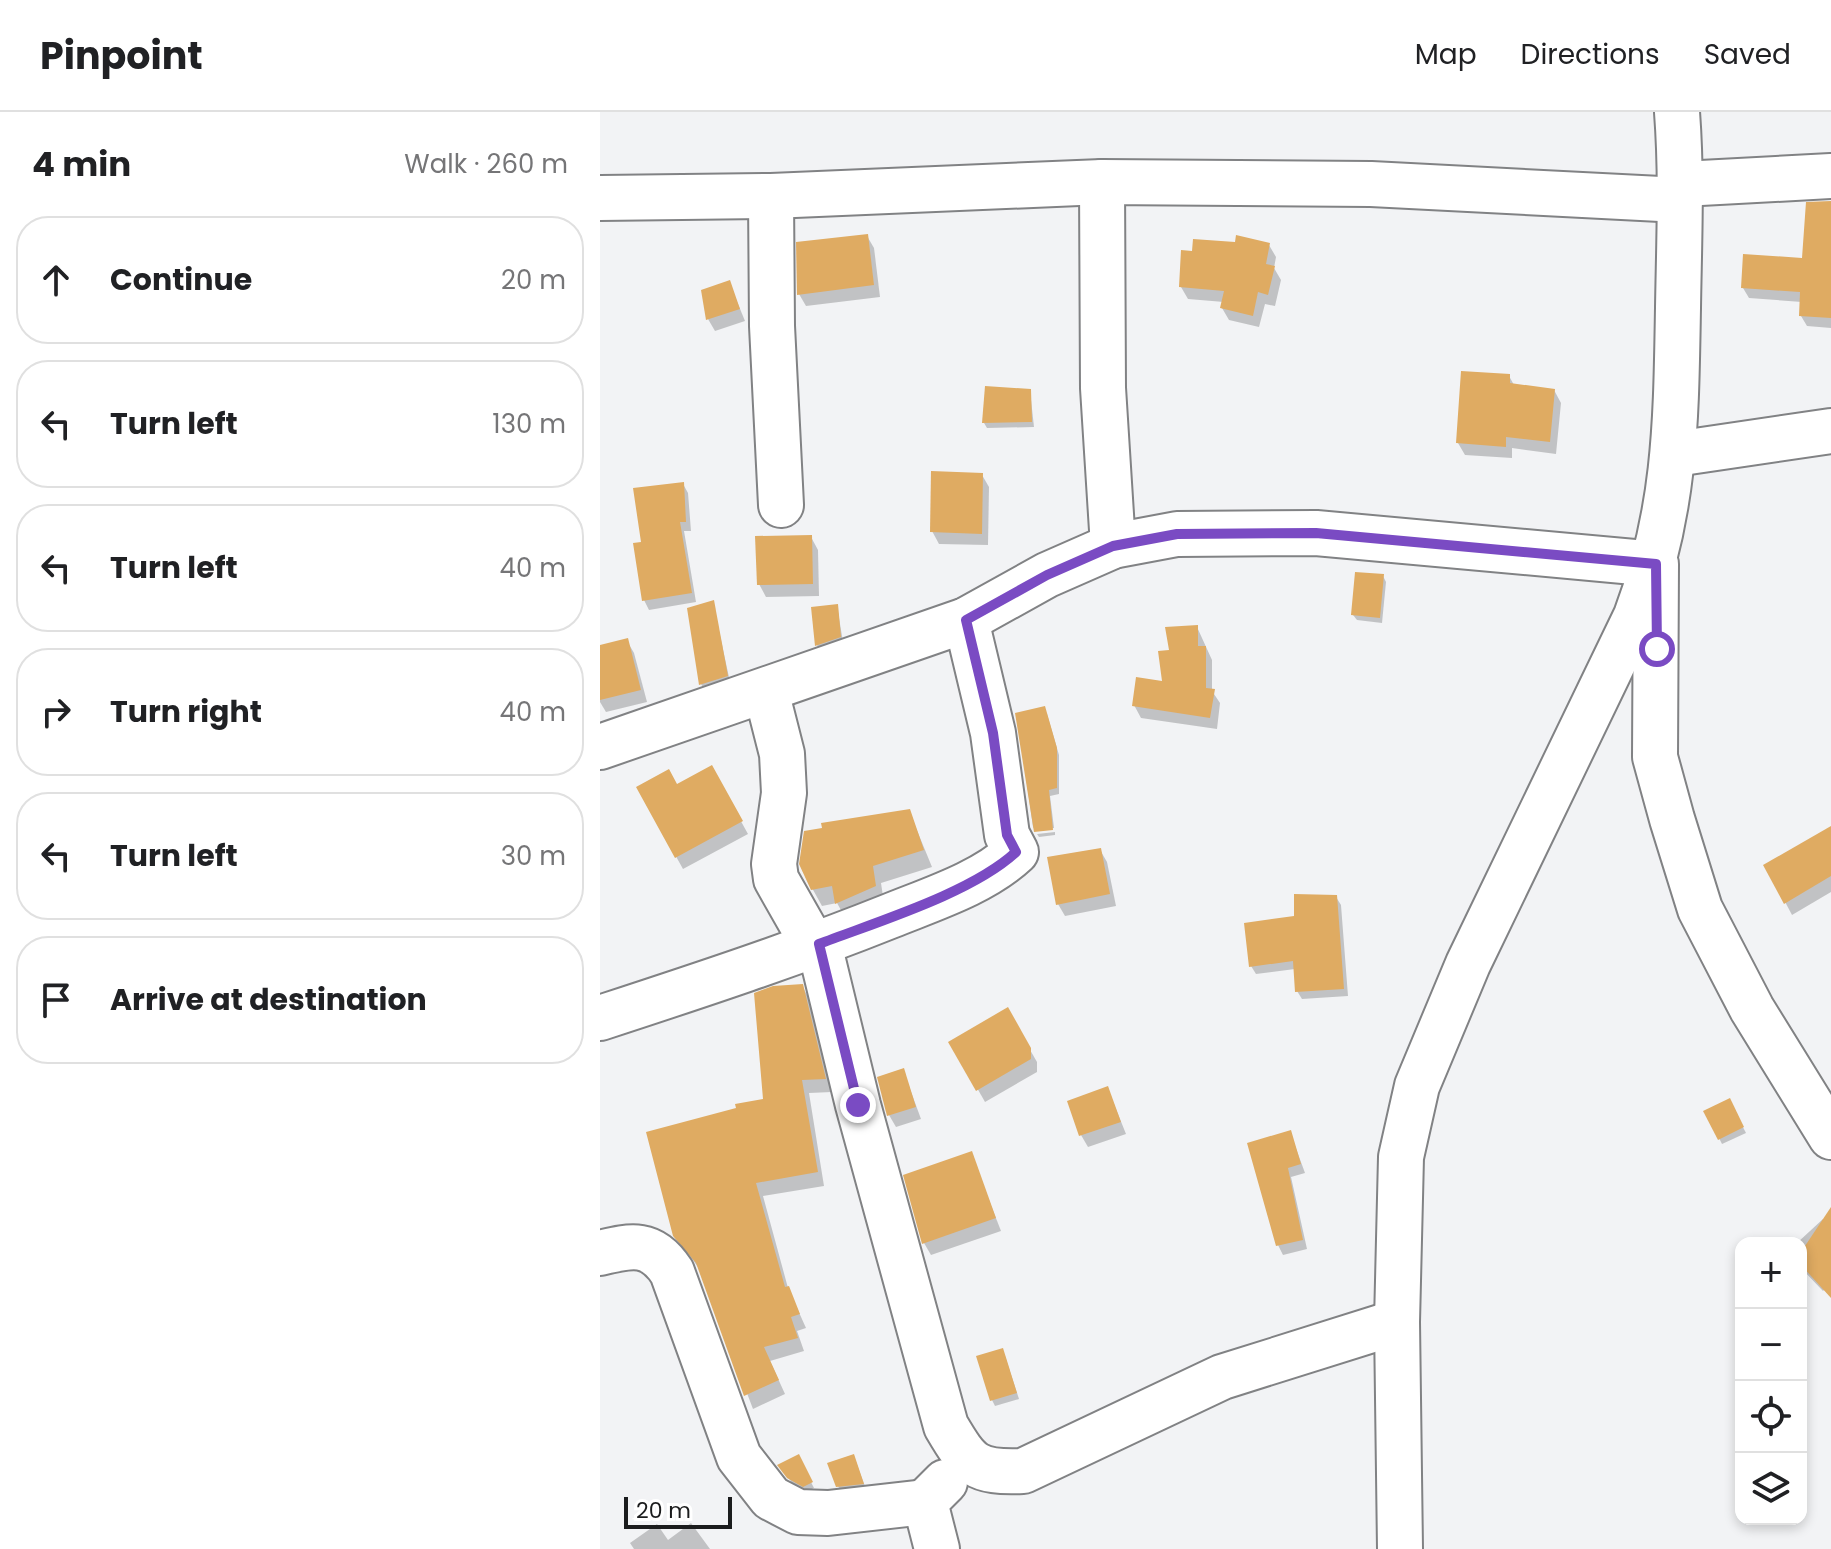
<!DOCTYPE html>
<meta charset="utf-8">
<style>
:root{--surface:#fff;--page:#f2f2f2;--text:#202124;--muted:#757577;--line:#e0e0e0}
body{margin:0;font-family:Poppins,sans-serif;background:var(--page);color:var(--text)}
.controls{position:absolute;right:24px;bottom:24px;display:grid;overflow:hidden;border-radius:16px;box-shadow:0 4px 12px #0003}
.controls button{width:72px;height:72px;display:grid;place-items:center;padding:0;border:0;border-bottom:2px solid var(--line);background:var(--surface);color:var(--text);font:40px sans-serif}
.scale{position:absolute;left:24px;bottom:20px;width:108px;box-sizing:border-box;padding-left:8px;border:4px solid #1b1c1d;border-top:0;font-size:22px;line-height:28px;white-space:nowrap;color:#1b1c1d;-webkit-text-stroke:6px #fff;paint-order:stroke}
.stop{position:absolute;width:24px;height:24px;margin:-18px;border:6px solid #7a4bc3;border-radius:50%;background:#fff}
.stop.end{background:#7a4bc3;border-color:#fff;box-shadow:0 2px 8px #0008}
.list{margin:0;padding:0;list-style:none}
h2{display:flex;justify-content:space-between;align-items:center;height:104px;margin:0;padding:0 32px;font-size:34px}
h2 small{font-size:26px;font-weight:400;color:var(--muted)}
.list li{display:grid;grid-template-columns:52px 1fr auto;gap:24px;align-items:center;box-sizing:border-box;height:128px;margin:0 16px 16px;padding:0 16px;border:2px solid var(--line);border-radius:32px}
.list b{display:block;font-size:30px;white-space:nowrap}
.list em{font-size:26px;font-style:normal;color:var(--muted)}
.icon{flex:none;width:44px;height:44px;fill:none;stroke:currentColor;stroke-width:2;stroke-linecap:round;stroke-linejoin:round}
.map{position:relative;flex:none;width:1231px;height:1437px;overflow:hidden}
header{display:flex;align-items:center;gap:48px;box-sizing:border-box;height:112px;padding:0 40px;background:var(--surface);border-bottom:2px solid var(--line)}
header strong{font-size:38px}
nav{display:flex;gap:44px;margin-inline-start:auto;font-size:28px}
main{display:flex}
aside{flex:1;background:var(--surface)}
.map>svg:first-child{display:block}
</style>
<header>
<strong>Pinpoint</strong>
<nav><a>Map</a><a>Directions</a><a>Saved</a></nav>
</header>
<main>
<aside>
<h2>4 min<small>Walk · 260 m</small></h2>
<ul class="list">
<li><svg class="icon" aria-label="ahead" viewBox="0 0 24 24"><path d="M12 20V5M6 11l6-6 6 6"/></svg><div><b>Continue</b></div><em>20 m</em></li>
<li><svg class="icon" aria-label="left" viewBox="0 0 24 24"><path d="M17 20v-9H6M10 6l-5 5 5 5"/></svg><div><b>Turn left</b></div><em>130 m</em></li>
<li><svg class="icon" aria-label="left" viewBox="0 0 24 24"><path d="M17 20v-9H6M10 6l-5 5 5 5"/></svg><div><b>Turn left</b></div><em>40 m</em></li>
<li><svg class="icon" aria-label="right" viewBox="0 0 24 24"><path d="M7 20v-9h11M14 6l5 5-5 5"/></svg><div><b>Turn right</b></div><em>40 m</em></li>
<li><svg class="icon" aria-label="left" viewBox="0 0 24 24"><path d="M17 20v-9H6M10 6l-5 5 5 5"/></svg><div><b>Turn left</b></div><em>30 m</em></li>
<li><svg class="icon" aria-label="arrive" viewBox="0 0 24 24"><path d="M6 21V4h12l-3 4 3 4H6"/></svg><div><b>Arrive at destination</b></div></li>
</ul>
</aside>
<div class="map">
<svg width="1231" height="1437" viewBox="0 0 1231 1437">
<rect width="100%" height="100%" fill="#f2f3f5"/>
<!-- shadow -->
<g fill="#0003">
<path d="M1231,101V216L1207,214L1201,204L1202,190L1149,186L1143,176L1204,148Z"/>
<path d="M267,124L274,136L280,185L206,194L199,182Z"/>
<path d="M669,133L676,145L674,156L681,168L675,194L665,192L659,215L629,208L622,196L624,190L588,187L581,175Z"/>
<path d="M129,170L145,209L115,219L108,207Z"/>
<path d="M909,264L914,273L954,278L961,291L956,342L912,336V346L865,343L858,331Z"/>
<path d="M430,279L434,315L387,316L384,311Z"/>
<path d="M382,363L389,375L388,433L339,432L332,419Z"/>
<path d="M83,372L88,381L91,419H84L96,490L49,498L44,488L43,432Z"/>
<path d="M211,425L218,438L219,484L166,485L159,472Z"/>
<path d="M783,464L786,470L782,511L757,508L753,503Z"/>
<path d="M113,491L130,570L104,577L101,572Z"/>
<path d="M237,494L243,530L220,539L217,533Z"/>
<path d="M597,515L612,548V579L620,591L617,617L541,606L534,593L565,571L571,540Z"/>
<path d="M27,529L34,541L47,590L6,600L0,590V536Z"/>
<path d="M417,602H447L459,643V682L450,684L454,716L435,718L433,715Z"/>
<path d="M111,655L148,722L83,757L38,676L77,675Z"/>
<path d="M309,699L332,755L281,771L284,791L246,807L237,791L222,794L202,758Z"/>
<path d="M455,720V723L439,725L437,722Z"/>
<path d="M500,738L507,750L516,794L465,804L458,792Z"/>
<path d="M1231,743V780L1192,803L1166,754Z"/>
<path d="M736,785L741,793L748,884L702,887L697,879L695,857L656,862L651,854L696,806Z"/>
<path d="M202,874L210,888L232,980L209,981L224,1074L163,1084L188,1176L206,1216L197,1219L204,1239L170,1249L185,1282L153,1297L100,1158L75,1123L165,989Z"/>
<path d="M407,898L437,950V960L385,990L351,930Z"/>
<path d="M303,958L321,1007L296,1015L289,1003Z"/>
<path d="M508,977L526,1022L488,1035L481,1023Z"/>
<path d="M1129,989L1146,1021L1122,1032L1106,1000Z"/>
<path d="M690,1020L705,1061L691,1065L707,1137L683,1143L678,1133Z"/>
<path d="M371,1042L401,1119L331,1143L324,1131Z"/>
<path d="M1223,1107L1231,1116V1171L1223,1179L1201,1156V1131H1197Z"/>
<path d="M405,1244L419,1287L395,1294L392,1288Z"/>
<path d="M198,1345L214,1376L207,1379L193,1372L183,1359Z"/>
<path d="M256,1350L266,1377L241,1380L238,1374Z"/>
<path d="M91,1411L110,1437H34L30,1431L57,1412L68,1428Z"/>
</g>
<!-- building -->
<g fill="#dfab62">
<path d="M1231,89V206L1199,204L1200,180L1141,176L1143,142L1202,146L1206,90Z"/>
<path d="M268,122L274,173L197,183L196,130Z"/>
<path d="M636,123L670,131L666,152L675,154L668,183L658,180L653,204L620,196L624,179L579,175L581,138L592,139L593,127L635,130Z"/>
<path d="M130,168L140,197L106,208L101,178Z"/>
<path d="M861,259L910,262V271L955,277L950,330L906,325V335L856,331Z"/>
<path d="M385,274L431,277L432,310L382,311Z"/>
<path d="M331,359L383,361L382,422L330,420Z"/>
<path d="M84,370L86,410H80L92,481L42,489L33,431L41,430L33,376Z"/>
<path d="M212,423L213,472L157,473L155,424Z"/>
<path d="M755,460L784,462L780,506L751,503Z"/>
<path d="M114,488L128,564L99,573L87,496Z"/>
<path d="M238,492L241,525L215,534L211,495Z"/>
<path d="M598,513V534H606V576L615,577L610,606L532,594L536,565L562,569L558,539L569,538L565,515Z"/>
<path d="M28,526L41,578L0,588V533Z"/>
<path d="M445,594L457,636V676L449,678L453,718L434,720L415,601Z"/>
<path d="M112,653L143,709L75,746L36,675L69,657L77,672Z"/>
<path d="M310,697L324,738L273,754L276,774L235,792L232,774L211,778L199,752L204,719L222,716L221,711Z"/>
<path d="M1231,714V764L1184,792L1163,753Z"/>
<path d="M501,736L510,782L456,793L447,745Z"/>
<path d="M694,782L737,783L744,877L695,880L693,849L649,855L644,811L694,804Z"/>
<path d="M203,872L226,967L202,968L218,1060L156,1071L185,1175L189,1174L200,1202L191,1205L198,1226L164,1235L179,1268L144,1284L96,1151L73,1124L46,1020L136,996L135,992L163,987L154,881L173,874Z"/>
<path d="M408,895L431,936V947L376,979L348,930Z"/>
<path d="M304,956L316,995L287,1004L277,965Z"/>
<path d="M508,974L521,1010L479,1024L467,989Z"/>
<path d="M1130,986L1144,1015L1118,1028L1103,999Z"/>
<path d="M691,1018L701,1052L688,1056L703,1128L676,1134L647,1031Z"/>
<path d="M372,1039L396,1106L322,1132L303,1063Z"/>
<path d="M1231,1095V1186L1201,1153V1140Z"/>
<path d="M403,1236L417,1281L390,1289L376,1244Z"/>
<path d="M199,1342L213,1370L203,1375L187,1366L177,1353Z"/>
<path d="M254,1342L264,1372L236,1375L227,1351Z"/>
</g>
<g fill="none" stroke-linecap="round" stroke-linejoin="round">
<defs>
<g id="minor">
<path d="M502,70L503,276L513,434"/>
<path d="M1082,72L1231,64"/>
<path d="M171,84L172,214L181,393"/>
<path d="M0,86L171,84L502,70L771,72L1080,88"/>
<path d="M1075,342L1231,319"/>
<path d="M166,579L182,642L184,681L174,752L176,767L214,834"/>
<path d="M0,635L366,508L447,463L513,434L577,422L716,421L1056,452L1055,645L1072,707L1100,797L1152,897L1231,1025"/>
<path d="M219,832L258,993L346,1314C369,1353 375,1361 423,1359L622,1265L797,1210"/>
<path d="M0,906C98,874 195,842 290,804C332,787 383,771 416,740L407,723L393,621L366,508"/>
<path d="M0,1141C32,1133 52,1129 72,1160L139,1345L171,1386L198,1400L228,1401L325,1390"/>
<path d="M337,1437L325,1390L345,1370"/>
<path d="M800,1437L797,1210L801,1045L817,974L868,852L1036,504C1076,397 1076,308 1078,196C1079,130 1082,66 1077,0"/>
</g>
</defs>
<!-- minor casing -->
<use href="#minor" stroke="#818284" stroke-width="48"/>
<!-- minor -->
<use href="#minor" stroke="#fff" stroke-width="44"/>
</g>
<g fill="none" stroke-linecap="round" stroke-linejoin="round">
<!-- route -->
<path stroke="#7a4bc3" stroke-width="10" d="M258,993L219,832C276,810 372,781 416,740L407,723L393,621L366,508L447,463L513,434L577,422L716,421L1056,452L1057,537"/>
</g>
</svg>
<div class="controls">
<button>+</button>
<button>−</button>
<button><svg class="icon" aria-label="locate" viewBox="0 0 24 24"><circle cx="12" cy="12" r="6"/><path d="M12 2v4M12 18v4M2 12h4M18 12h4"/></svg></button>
<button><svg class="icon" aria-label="layers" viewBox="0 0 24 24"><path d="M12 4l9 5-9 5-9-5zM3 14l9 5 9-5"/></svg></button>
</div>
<div class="scale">20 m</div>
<div class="stop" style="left:1057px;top:537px"></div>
<div class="stop end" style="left:258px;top:993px"></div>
</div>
</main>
